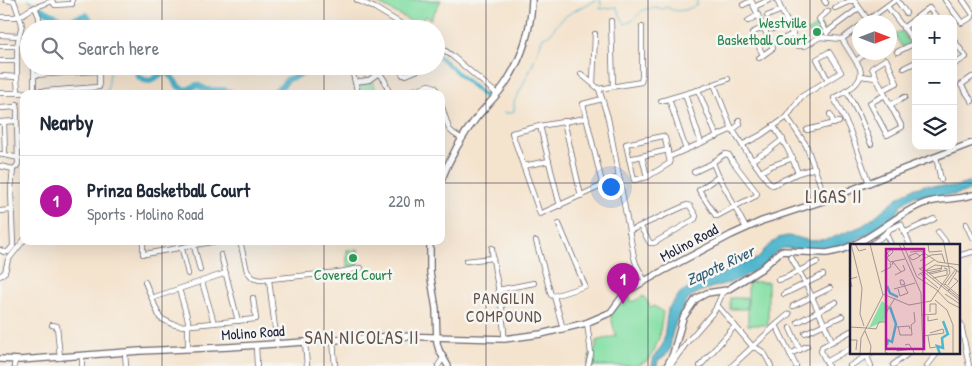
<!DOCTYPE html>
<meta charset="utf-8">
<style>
:root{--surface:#fff;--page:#f2f2f3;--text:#1f2937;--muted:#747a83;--line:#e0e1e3;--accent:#b5179e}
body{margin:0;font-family:"Patrick Hand",sans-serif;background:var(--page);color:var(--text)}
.controls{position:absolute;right:15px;top:15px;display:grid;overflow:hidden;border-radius:10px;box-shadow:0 5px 20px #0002}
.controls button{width:45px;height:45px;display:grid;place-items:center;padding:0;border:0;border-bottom:1px solid var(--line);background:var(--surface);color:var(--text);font:25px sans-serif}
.compass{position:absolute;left:852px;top:15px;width:45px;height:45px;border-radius:50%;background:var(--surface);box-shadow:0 5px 20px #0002;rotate:90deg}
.you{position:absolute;left:610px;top:186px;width:18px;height:18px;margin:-12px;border:4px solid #fff;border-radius:50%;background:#1a73e8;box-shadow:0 0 0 8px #1a73e833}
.badge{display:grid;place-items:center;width:32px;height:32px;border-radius:50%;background:var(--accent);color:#fff;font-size:16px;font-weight:700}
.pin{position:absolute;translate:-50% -41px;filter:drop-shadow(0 1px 2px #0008)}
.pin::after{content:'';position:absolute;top:26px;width:18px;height:15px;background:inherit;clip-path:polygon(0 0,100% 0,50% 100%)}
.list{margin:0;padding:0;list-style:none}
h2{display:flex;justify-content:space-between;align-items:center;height:65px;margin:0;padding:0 20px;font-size:21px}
h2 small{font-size:16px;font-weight:400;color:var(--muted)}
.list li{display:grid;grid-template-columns:32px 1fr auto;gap:15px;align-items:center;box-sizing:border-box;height:90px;padding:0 20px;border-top:1px solid var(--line)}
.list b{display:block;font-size:19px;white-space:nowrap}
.list p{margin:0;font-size:16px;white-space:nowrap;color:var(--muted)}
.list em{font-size:16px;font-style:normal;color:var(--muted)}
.icon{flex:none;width:28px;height:28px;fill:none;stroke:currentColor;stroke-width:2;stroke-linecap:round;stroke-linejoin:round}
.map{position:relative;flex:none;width:972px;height:366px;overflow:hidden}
.search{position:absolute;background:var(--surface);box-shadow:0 5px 20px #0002;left:20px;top:20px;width:425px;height:55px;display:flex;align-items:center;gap:12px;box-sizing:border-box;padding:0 18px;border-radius:28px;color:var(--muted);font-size:19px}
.panel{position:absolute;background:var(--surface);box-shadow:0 5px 20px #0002;left:20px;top:90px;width:425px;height:155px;border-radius:10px}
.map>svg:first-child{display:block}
</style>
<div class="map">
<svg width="972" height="366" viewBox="0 0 972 366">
<rect width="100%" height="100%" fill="#f6f6f2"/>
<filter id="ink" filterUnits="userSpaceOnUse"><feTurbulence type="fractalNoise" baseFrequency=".02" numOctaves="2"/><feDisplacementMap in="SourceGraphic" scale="10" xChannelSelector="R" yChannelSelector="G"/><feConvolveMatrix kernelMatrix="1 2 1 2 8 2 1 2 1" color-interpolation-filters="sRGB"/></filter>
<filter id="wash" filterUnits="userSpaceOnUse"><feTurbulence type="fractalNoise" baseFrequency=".0096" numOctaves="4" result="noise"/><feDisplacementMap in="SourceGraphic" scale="20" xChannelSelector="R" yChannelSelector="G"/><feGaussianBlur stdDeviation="1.12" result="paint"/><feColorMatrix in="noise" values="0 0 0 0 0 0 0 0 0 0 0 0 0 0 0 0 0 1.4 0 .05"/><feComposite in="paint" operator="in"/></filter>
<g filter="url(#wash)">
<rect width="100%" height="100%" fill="#f4e3cd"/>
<!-- green -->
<g fill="#87e0a6" stroke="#548170">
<path d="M372,0H441L431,19L425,16L420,26Z"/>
<path d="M820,24L825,32L813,39L808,31Z"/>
<path d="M902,31L909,43L902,47L895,35Z"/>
<path d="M374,82L375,90L360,94L358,85Z"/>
<path d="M358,249L359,266H347V250Z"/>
<rect x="748" y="282" width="20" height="43"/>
<path d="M628,294L632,302L644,296L651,308L654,306L663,312L659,338L654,351L647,361L636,366H588L591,350L596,349V341L616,336L610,314Z"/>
<rect x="730" y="298" width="17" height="11"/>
</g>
<!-- water -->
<path fill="#4fb6cd" stroke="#386c84" d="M972,181V190L954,195L914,196L901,205L898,212L871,233L833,250L818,251L784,248C774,251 771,259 763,265C756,270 747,275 739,279C724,286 701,287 689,299C682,307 675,324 672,334C671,339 671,345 670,349C668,354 663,357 658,360L657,366H652L654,357L663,344L668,309L681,292L687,289L704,282L733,268L759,258L764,250L778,238L787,236L796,237L810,241L829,239L862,226L872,219L896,199L912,189L925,185L953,187L965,184Z"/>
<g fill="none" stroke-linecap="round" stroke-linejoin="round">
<!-- stream -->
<g stroke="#4fb6cd" stroke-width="1">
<path d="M28,0L35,3"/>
<path d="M600,0L601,4L600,9L616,7L625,24L633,20L643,10L655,7L662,9L667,7C677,14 687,10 697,5V0"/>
<path d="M107,94L111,66"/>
<path d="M504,113H512L514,111C515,105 512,102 517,97L531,68L543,37C554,35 552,28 560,21C570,11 584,7 596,0"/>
</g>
<!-- canal -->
<path stroke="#4fb6cd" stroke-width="4" d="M436,54L485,97"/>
<!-- river -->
<g stroke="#4fb6cd" stroke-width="6">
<path d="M39,8L67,22L73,19L86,15L91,21L89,27L86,29"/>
<path d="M136,66L138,76L144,80L150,81L167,71L179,87L187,90L197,85L207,90H224L237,94"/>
<path d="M271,94L281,87L288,79L305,73L316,66"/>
</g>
</g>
</g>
<g filter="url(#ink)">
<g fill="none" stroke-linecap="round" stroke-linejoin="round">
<defs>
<g id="minor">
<path d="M6,0L14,1L22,24L17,46V77L18,93"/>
<path d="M357,0L375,8L410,29"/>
<path d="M751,0L773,48L759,58"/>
<path d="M777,0L798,46H805L820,37L842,39"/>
<path d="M824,0L826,3"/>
<path d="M854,0L868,20"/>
<path d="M897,0L906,13"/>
<path d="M945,0L962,23L972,17"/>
<path d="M963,0L972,13"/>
<path d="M52,1L55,5L72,4V0"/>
<path d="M743,5L751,1"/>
<path d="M887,6L916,44"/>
<path d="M35,7L39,17V29"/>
<path d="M754,7L769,0"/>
<path d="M835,8L850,1H855"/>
<path d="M767,16L782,10"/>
<path d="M0,17H14L20,16L31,9L52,1"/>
<path d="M611,21L613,86"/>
<path d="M748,21L758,15"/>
<path d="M865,22L895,0"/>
<path d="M40,23L69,27"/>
<path d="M860,26L842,39L860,68C865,84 845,91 834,98L849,128L869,183"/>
<path d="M903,28L929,8L938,19"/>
<path d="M76,29V25"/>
<path d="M773,29L787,21"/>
<path d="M827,32L859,8"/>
<path d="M827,33L819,19L828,11"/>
<path d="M0,35L19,36"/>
<path d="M953,39L966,57L953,65"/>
<path d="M779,41L793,34"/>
<path d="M436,44L451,55L497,94"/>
<path d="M0,46H17"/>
<path d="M897,52L915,43"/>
<path d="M763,55L752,33L764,27"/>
<path d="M0,61H17"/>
<path d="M856,61L867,52"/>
<path d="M34,66V92"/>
<path d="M351,66L358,94"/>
<path d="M375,66L385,81L389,93"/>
<path d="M398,66L403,75H406L418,70L417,66"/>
<path d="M335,67L339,66"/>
<path d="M904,68L916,62"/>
<path d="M581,74L599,89L608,118L634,257L636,264L645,281"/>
<path d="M0,76L17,77"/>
<path d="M861,76L876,78"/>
<path d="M972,77L961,85L972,101"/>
<path d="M355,82L369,80L383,70L394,66"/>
<path d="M593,83L595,34"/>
<path d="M714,84L732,129L752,160L770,184L773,185L798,173L815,168"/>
<path d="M599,89L641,82L642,77V27"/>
<path d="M698,90L717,137"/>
<path d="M846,90L860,117L871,144"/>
<path d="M882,90L897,83L886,59L872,68C876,77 880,86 885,95L902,127L887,135L870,103L885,95"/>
<path d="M0,93H18L99,87V72L96,71L34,75"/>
<path d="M402,94L429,85L435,87L438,94"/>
<path d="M685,94L701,143"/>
<path d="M669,99L686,150"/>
<path d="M661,101L698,90L728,79"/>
<path d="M441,104L449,129L453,133L462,139"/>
<path d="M890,105L905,97"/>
<path d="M0,108L17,107"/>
<path d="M830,114L834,124"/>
<path d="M787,117L806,145L826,200"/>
<path d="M586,118L540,126L512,133L540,214L599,187L602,183L619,177"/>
<path d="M564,121L581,196"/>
<path d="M0,122L17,121"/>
<path d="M4,122L5,155"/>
<path d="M773,125C784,142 792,155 798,173"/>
<path d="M540,126L560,206"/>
<path d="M807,130L839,122"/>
<path d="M663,136L665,138L670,163L647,177L634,180L626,144Z"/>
<path d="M742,145L761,135L787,117L801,97L841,72L829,52L817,59L828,80"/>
<path d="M0,154L19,158"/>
<path d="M642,156L647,177"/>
<path d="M669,157L735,128L740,124L739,120"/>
<path d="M936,157L941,180"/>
<path d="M629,159L668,150"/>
<path d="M752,160L769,150L783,139"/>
<path d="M0,166L13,169"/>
<path d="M523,166L549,161"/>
<path d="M694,172L713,163"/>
<path d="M761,172L771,166L793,158"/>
<path d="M718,177L699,190L716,216H717C730,209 743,202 756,196L757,193L733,162L729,155L725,154L713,162C716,174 723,184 729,195C734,206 740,217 746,228"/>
<path d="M602,183L583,104L602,99"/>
<path d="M0,211L11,210"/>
<path d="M966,224L972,237"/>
<path d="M629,231L687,205L690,206L696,216L695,219L654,243H650L640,226"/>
<path d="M938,232L945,241L946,245"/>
<path d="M904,233L934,219"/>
<path d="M886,234L891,245"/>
<path d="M143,241V254H145L217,241"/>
<path d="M240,241L247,271L253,278L260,280L340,272L361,268"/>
<path d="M536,241L551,295L554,296L585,286L559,224"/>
<path d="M870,245L879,239L890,229L901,224L910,245"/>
<path d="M194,246L200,270"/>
<path d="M492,248C493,269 500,290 502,311C502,321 505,330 504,339"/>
<path d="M182,249L188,274"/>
<path d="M0,250L4,252H8L13,246L11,189L13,169L16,167L18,164L17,121V104"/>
<path d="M221,255L238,321"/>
<path d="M958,256L972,252"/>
<path d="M791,257L806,284L832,341"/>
<path d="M466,261L493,258"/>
<path d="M0,276L5,272L8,260L24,240"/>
<path d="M269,280L277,344"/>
<path d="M778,280L785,278L817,262"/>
<path d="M145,282L160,318L172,324L181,326L256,319L253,298"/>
<path d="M202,282L214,323"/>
<path d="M179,289L188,320V349"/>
<path d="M498,290L534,283"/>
<path d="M784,294L823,275"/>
<path d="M554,296L563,329"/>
<path d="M152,298L226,273"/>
<path d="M717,305L753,347"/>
<path d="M793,306L830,288"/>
<path d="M958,320L961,324L969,366"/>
<path d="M587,322L591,354L588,366"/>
<path d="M798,322L836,302"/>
<path d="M52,325L57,326L60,358"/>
<path d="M776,325L796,366"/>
<path d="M790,328L800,350"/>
<path d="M805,333L842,316"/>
<path d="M333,339L335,366"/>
<path d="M305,342L307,366"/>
<path d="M256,345L257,366"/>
<path d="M753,347C764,350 766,356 771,366"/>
<path d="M865,352L871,366"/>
<path d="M125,353L126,366"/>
<path d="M790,354L807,346"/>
<path d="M82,356V366"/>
<path d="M826,362L851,348"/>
<path d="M893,365L910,352"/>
<path d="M14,366L15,361"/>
<path d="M438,366L443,358"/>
<path d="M670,366L688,341L715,310L722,294L727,290"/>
<path d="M700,366L735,326"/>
<path d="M732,366L776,325L789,314"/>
<path d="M828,366L821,351L822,347L851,331"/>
<path d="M850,366L873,352"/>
<path d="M927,366L938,352"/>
</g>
<g id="major">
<path d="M441,181C450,157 462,136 477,117C487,105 499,94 507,81C523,56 531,29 532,0"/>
<path d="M430,241V272L436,309L437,343L439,350L448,366"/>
<path d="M853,245C879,234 899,212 925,203C940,198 957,200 972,195"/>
<path d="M0,359L20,360L140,351L229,347L395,336L504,339L541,334L586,323L607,314L611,312L622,297L629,290L661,272L731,235L762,221L826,200L906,168L972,143"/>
<path d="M667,366L673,354L683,318L696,299L707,293L727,290L761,269L781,251L827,253L841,250L851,246"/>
</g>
</defs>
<!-- minor casing -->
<use href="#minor" stroke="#6c666e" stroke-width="6"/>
<!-- major casing -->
<use href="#major" stroke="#6c666e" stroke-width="8"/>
<!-- minor -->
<use href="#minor" stroke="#fff" stroke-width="4.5"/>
<!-- major -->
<use href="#major" stroke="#fff" stroke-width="5.5"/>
</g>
</g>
<!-- grid -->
<path fill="none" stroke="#22223b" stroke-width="1" stroke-opacity="0.55" d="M162,0V29M324,0V29M486,0V366M648,0V366M810,0V366M162,66V94M324,66V94M0,183H24M441,183H972M162,241V366M324,241V366"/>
<!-- markers -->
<g fill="#2e9e5b" stroke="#f6f6f2" stroke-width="2">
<circle cx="817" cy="32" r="5"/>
<circle cx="353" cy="258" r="5"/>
</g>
<g text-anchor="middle" stroke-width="5" stroke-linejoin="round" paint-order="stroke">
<!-- leisure labels -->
<g font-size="15" fill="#27864d" stroke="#f6f6f2" text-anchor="end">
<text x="807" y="28">Westville<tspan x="807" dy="17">Basketball Court</tspan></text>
<text x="353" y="280" text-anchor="middle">Covered Court</text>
</g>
<!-- street labels -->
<g font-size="15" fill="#22223b" stroke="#f6f6f2">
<text transform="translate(689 243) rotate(-28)" y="5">Molino Road</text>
<text transform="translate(253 333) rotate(-4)" y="5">Molino Road</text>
</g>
<!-- water labels -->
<g font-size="16" font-style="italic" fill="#345d75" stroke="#f6f6f2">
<text transform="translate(720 265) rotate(-25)" y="6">Zapote River</text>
</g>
<!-- neighbourhood labels -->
<g font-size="16" letter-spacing="1" fill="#65504a" stroke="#f6f6f2">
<text x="504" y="304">PANGILIN<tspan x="504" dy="18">COMPOUND</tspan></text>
</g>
<!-- quarter labels -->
<g font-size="18" letter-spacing="1" fill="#65504a" stroke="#f6f6f2">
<text x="834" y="203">LIGAS II</text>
<text x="362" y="344">SAN NICOLAS II</text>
</g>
</g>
<!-- overview -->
<g transform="translate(850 244)">
<rect width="110" height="110" fill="#f4e3cd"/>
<path d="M32,57L39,62L34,77L19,84Z" fill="#87e0a6"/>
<path fill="none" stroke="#4fb6cd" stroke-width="2.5" d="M37,42L40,49L48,53M37,101L38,96L42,98L46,80L40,63M90,110L87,102L93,104L92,94L98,90L93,77"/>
<path fill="none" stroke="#a09693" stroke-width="1" d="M1,0L12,44L10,70L14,82M5,0L9,7L16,5M49,0L71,49L73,110M53,0L67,33L87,46M78,0L79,8L92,7M60,8L71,7L88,18L110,21M35,11L40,18L55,15M70,12L66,9L59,12L62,16L65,15L69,13L72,10L74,13M37,13L39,12L43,8L42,5L37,9L39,12M70,17L81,11L92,10L95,19M42,21L43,18L51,28M69,24L110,57M70,25L84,16M74,25L110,55M76,27L92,24M31,28L41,23L40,19M70,29L88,44M77,29L91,26L92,21M80,30L97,26M45,31L55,26L53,21M68,31L85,21L102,23L110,29M83,34L97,31V25L94,24M50,36H53L55,40L51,41ZM95,40L109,52M94,41L106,25M98,41L107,27M2,43L0,35L7,33M44,45L65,39M48,45L50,52L58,49L54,41M87,46L98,58L110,64M98,47L108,37L104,34M33,50L59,61L81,57L100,29L94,0M95,50L110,60M85,56L97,66L103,81V110M72,71L86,70V60H80V68M78,72V77L88,75M61,81L65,78L64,68M48,82L50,91H62L61,81M0,83L17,84M47,83L59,82L60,85M17,84L26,85L29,78H35L37,67L45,54M15,87L21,102L20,110M80,89L93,85L94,89M73,92L94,89M78,92L80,104L86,103M0,96H7L6,106M55,101L59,100L65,110M47,104L62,105L47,107V104M10,110L11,94L33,51L20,0M39,110L35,108L36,104H46"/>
<path fill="#b5179e" fill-opacity="0.15" stroke="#b5179e" stroke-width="2.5" d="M36,5H74V105H36Z"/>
<rect width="110" height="110" fill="none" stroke="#22223b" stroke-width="2.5"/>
</g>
</svg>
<div class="controls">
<button>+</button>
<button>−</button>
<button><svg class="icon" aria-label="layers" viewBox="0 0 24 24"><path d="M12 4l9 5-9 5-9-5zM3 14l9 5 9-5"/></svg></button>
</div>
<svg class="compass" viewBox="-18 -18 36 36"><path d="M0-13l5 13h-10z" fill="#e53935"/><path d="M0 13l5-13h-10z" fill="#747a83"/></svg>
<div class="you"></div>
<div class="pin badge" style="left:623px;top:304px">1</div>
<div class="search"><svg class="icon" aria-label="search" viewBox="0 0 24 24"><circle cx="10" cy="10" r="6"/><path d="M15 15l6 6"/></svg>Search here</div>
<section class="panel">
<h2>Nearby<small></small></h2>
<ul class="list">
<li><span class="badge">1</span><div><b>Prinza Basketball Court</b><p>Sports · Molino Road</p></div><em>220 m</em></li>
</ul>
</section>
</div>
